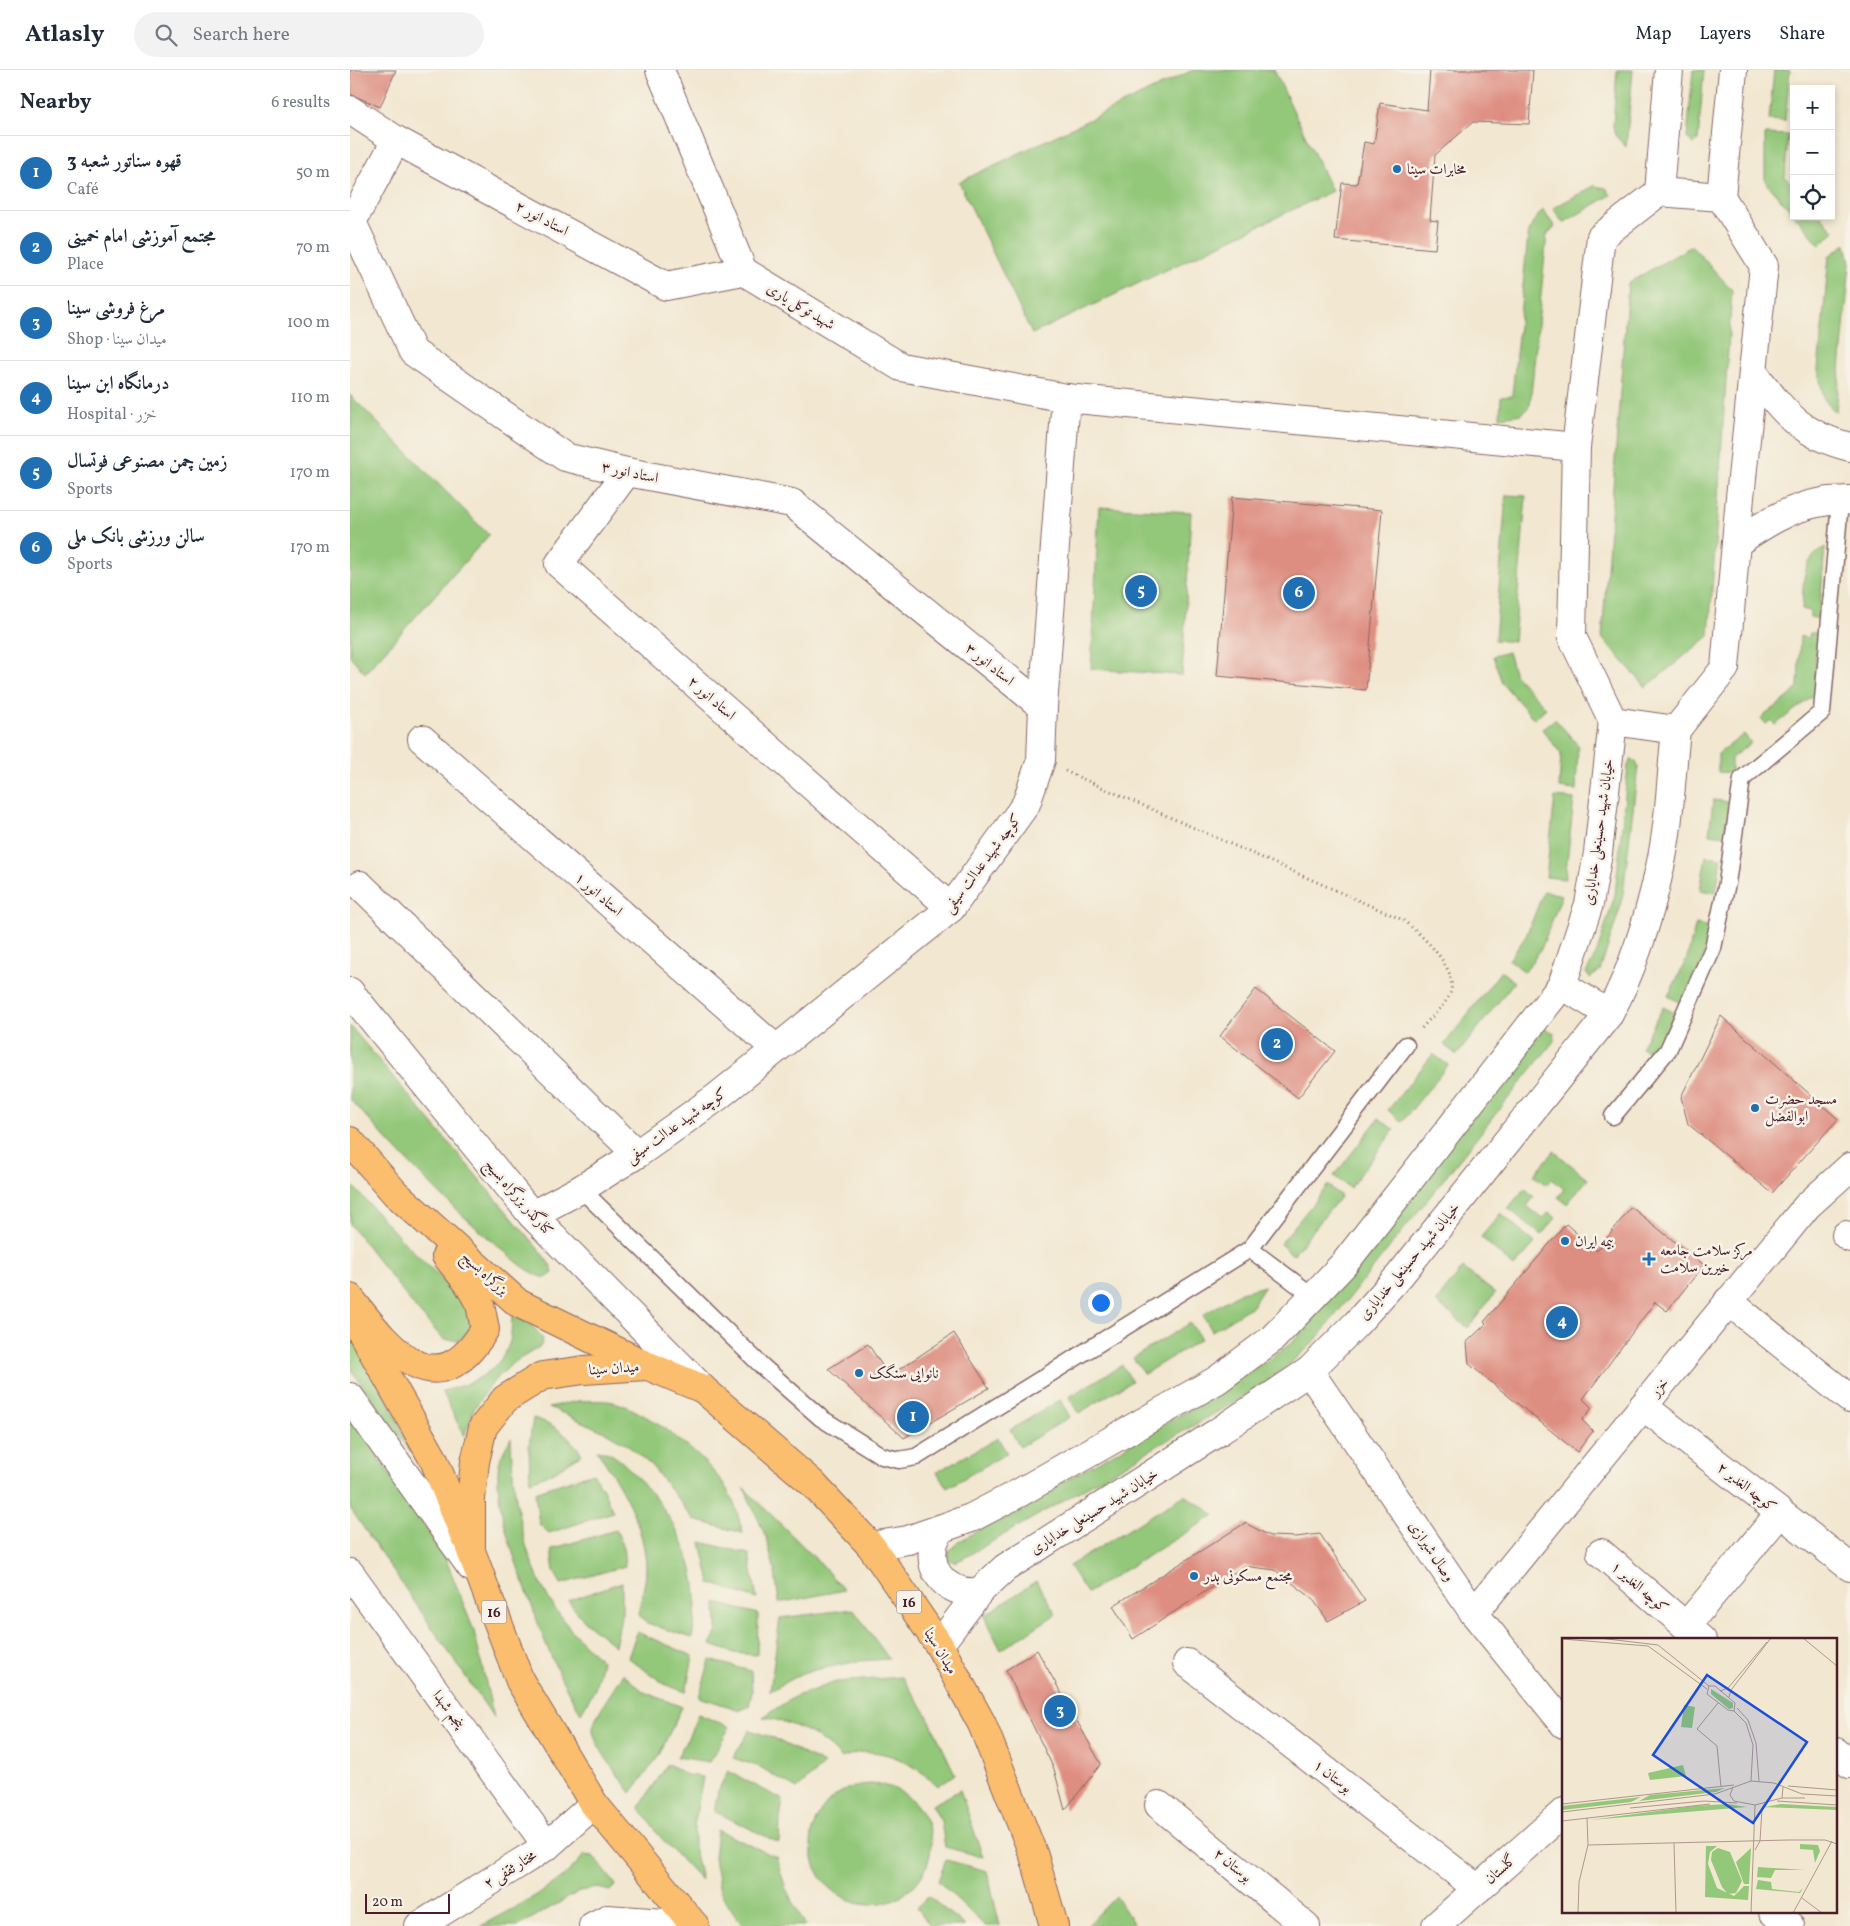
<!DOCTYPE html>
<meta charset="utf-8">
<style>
:root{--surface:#fff;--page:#f2f2f3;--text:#1f2937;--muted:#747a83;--line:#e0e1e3;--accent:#1f6fb2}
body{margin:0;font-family:Vollkorn,Amiri,serif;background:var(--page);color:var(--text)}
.controls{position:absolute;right:15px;top:15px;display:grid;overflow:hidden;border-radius:0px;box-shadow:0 2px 8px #0003}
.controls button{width:45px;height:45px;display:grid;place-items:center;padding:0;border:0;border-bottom:1px solid var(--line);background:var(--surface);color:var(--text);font:25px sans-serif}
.scale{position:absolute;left:15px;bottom:12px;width:85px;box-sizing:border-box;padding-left:5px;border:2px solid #4a1f2b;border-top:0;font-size:14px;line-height:18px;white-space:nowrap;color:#4a1f2b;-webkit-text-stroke:4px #f7f3e8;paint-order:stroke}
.you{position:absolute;left:750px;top:1232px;width:18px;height:18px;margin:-12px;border:4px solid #fff;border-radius:50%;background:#1a73e8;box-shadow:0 0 0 8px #1a73e833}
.badge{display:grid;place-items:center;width:32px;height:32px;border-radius:50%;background:var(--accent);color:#fff;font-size:16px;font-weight:700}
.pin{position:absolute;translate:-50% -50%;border:2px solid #fff;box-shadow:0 1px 5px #0006}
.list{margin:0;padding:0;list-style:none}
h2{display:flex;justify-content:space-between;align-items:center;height:65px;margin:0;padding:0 20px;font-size:21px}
h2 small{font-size:16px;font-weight:400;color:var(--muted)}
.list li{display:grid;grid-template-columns:32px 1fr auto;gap:15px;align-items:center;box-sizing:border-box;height:75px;padding:0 20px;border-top:1px solid var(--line)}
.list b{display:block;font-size:19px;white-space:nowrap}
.list p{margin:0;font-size:16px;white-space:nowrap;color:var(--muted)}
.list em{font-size:16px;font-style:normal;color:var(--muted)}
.icon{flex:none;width:28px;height:28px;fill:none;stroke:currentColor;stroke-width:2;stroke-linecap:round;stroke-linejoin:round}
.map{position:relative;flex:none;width:1500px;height:1856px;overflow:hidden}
header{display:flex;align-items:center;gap:30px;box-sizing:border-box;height:70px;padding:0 25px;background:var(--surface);border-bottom:1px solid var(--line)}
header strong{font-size:24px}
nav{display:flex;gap:28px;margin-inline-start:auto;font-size:18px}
.search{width:350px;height:45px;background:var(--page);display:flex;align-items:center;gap:12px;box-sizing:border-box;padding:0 18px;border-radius:28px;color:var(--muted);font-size:19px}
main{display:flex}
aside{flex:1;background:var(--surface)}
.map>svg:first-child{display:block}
</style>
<header>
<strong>Atlasly</strong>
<div class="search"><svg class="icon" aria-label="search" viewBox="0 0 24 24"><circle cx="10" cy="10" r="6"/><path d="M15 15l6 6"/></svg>Search here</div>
<nav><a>Map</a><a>Layers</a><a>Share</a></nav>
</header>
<main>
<aside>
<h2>Nearby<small>6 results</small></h2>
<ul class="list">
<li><span class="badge">1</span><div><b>قهوه سناتور شعبه 3</b><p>Café</p></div><em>50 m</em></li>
<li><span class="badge">2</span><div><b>مجتمع آموزشی امام خمینی</b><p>Place</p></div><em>70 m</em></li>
<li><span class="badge">3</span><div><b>مرغ فروشی سینا</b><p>Shop · میدان سینا</p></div><em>100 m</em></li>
<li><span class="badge">4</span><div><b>درمانگاه ابن سینا</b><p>Hospital · خزر</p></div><em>110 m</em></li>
<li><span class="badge">5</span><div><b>زمین چمن مصنوعی فوتسال</b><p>Sports</p></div><em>170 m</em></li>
<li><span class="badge">6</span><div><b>سالن ورزشی بانک ملی</b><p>Sports</p></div><em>170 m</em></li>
</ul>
</aside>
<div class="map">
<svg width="1500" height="1856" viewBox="0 0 1500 1856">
<rect width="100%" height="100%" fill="#f7f3e8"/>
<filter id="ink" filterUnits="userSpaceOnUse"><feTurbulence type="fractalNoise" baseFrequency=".02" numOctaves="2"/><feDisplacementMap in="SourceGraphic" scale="10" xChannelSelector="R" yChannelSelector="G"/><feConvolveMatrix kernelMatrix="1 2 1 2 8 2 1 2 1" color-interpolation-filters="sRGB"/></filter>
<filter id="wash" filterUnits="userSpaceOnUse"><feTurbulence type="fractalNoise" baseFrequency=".0096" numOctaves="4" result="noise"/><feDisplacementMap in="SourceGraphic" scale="20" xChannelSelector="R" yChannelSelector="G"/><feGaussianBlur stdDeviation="1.12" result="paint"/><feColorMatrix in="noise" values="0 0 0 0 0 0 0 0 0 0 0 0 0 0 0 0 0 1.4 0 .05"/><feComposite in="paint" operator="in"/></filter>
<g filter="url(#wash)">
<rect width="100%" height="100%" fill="#f2e7d0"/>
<!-- green -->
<g fill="#93c779" stroke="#6e7352">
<path d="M843,0H924L982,121L682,264L609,112Z"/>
<path d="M1267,0H1283L1276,77L1265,65L1263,56Z"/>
<path d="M1343,0H1354L1348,71L1344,74L1337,68Z"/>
<path d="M1424,0H1440L1435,51L1419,50Z"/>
<path d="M1415,64L1438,65L1435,107L1444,116V145L1415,111Z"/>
<path d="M1244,116L1256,118L1261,125L1213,153L1203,138Z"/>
<path d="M1193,140L1205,157L1197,164L1180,335L1172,344L1150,347L1151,327L1162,326L1178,165L1183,152Z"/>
<path d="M1445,146H1471L1484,161L1470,175Z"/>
<path d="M1496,174L1500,193L1486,343L1474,329L1468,300L1479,186Z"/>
<path d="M1342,176L1382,220L1359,566L1296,617L1252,568L1278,213Z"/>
<path d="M0,325L139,465L15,603L0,586Z"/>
<path d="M1156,425L1176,426L1164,572L1145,570Z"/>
<path d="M749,437L841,442L832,605L741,599Z"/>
<path d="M1475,477L1469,549L1460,547V541L1452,539C1454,513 1450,492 1475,477Z"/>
<path d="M1460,563H1467L1465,620L1463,626L1425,655L1421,650L1416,654L1411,648L1440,626L1448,617L1450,566L1458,569Z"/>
<path d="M1158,582L1165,605L1196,638L1184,649L1152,613L1143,586Z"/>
<path d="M1205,649L1228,675L1226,720L1209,718L1211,684L1192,659Z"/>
<path d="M1394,664L1401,673L1381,688V703L1368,702V684Z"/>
<path d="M1281,690L1286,691L1288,696L1272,832L1250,901L1240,908L1236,903L1247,882L1265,825L1278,695Z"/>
<path d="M1205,727L1224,729L1215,809L1196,807Z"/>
<path d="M1363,730L1380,732L1375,766L1359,764Z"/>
<path d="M1356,786L1371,788L1366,823L1350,820Z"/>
<path d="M1194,821L1212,825L1191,879L1175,902L1159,890L1176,866Z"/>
<path d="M1346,854L1361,857L1350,898L1331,933L1318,926L1336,891Z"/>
<path d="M1151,901L1164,912L1107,985L1094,975Z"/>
<path d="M1313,937L1325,943L1304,984L1291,978Z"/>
<path d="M0,956L190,1181L201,1196L203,1203L196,1208C177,1203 164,1189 149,1177C94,1132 47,1081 0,1029Z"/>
<path d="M1194,958L1204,963V971L964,1272C920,1315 862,1345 809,1375C743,1413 678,1451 612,1489L604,1492L598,1489V1482L608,1472L837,1341L920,1289L944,1271Z"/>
<path d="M1083,984L1098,995L1052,1052L1038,1040Z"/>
<path d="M1029,1048L1044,1060L1000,1118L984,1106Z"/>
<path d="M1204,1081L1238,1109L1217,1134L1208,1127L1214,1119L1202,1109L1196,1115L1184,1105Z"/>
<path d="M0,1113L50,1168L120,1237L122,1260L110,1270H94L67,1240L0,1154Z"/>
<path d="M978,1115L991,1126L943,1185L930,1174Z"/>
<path d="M1175,1118L1184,1127L1177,1136L1193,1149L1199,1142L1206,1148L1191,1165L1158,1138Z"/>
<path d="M1151,1143L1185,1173L1164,1197L1131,1167Z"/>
<path d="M1113,1198L1145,1223L1118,1258L1086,1232Z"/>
<path d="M915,1216L902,1236L862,1261L853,1245L891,1222Z"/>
<path d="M162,1247C177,1250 184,1256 193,1269L191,1276L163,1293L144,1311L125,1337L114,1366L92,1321C119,1315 149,1303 159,1274C162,1266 161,1255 162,1247Z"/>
<path d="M840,1253L851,1269L794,1304L783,1288Z"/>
<path d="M0,1261L44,1343L61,1382L0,1298Z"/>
<path d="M772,1295L782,1311L729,1343L719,1327Z"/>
<path d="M710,1330L720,1347L670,1377L660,1360Z"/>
<path d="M228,1331C242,1331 257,1329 270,1334C304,1346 362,1391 379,1423C386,1435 389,1450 393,1463L344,1450L302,1396L276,1374L257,1363L199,1337Z"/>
<path d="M0,1345L95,1487L124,1561L144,1648L0,1438Z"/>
<path d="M183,1348C204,1353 220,1367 232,1384L204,1402L180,1411L179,1376Z"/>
<path d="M161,1368C163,1438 175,1507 222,1561C231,1572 242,1581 252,1591L245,1619L231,1643C207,1607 192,1565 178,1525C164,1486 147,1445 148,1403C148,1390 155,1379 161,1368Z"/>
<path d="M648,1368L657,1383L597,1418L587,1402Z"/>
<path d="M247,1380C262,1381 274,1393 284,1404C317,1437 347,1485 346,1533C345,1545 344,1557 342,1568L297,1553L288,1545C290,1530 296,1514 296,1499C296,1456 270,1415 247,1380Z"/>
<path d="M243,1403L253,1419L263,1442L199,1463L189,1454L185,1422Z"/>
<path d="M394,1418L466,1489L494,1520L429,1533L425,1502L416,1467Z"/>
<path d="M835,1425L865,1445L737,1523L719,1496Z"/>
<path d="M266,1460L273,1475L275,1496L211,1514L204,1501L201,1479Z"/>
<path d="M351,1472L399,1484L407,1529L360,1513Z"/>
<path d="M686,1511L706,1544L651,1580L634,1546Z"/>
<path d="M272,1512V1543L265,1576L236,1553L218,1531Z"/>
<path d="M366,1533L408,1544L407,1585L384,1583L361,1575L367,1560Z"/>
<path d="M503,1539L539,1589L509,1591L455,1602L420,1621L430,1548Z"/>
<path d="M287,1562L343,1586L336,1622L316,1615L278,1588Z"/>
<path d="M360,1590L401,1601L402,1622L399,1636L390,1640L349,1627Z"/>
<path d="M273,1604L294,1622L332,1637L308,1687L281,1723C272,1710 242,1673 243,1659C244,1645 266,1617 273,1604Z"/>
<path d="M552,1607L576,1643L605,1704L588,1716C568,1697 543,1681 514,1682C507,1682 498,1686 491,1688C470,1664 444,1653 413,1647L444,1627L486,1612Z"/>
<path d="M348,1644L380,1657L359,1692L327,1687L339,1666Z"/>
<path d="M400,1660L423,1668L474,1694L447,1719L410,1697L383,1688Z"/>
<path d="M318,1694L337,1705L353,1707L344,1756V1779L351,1810L312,1769L289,1737Z"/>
<path d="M378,1701L433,1730L430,1748L429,1773L364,1741L368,1721Z"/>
<circle cx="521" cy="1774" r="60"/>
<path d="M610,1720L633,1787L595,1777L591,1751L582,1735Z"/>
<path d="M367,1760L426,1787L436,1819L456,1856L392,1855L370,1822L364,1788Z"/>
<path d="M234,1785L243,1786L266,1815L260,1821L248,1818L230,1821L168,1856H131C165,1836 209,1818 234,1785Z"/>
<path d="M596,1790L637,1801L650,1856H635L588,1811Z"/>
<path d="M578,1826L615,1856H580L567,1837Z"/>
<path d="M766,1826L785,1856H737Z"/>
</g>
<g id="blocks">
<!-- building -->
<g fill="#de8e81">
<path d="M0,0H46L30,37L0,24Z"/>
<path d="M1080,0H1183L1179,54L1123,52L1085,85L1080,150L1088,151L1085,179L985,170L992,113L1007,114L1014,72L1024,74L1030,33L1077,40Z"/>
<path d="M882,427L1032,440L1016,620L867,606Z"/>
<path d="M906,919L985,981L948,1028L870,966Z"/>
<path d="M1371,946L1488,1049L1422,1123L1338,1054L1331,1027Z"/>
<path d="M1281,1137L1354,1195L1317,1241L1305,1232L1233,1329L1242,1338L1232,1350L1243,1361L1227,1382L1119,1294L1117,1272L1136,1254L1134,1252L1216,1154L1247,1181Z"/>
<path d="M604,1263L639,1318L554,1368L478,1299L518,1274L539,1306Z"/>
<path d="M895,1453L920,1466L946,1467L970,1464L1015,1531L978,1551L962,1528L925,1500L894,1496L783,1569L763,1536Z"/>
<path d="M687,1580L751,1694L715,1740L704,1699L656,1600Z"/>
</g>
</g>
</g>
<g filter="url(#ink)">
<use href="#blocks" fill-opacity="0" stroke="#856565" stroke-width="1"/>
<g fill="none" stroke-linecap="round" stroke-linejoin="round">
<defs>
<g id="service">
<path d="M1263,1046L1318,980L1363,878L1377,813L1392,709L1472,642L1490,431"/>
<path d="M231,1119L413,1297L471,1348L532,1386L549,1390L566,1387L900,1179L964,1227"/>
<path d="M900,1179L1056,975"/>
</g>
<g id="minor">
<path d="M310,0L393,201L551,297L716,328"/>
<path d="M0,40L46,70L316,216L393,201"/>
<path d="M46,70L2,152L63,282L215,387L277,402L442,433L693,637"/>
<path d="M277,402L209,494L601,838"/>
<path d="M72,669L426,979"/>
<path d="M10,815L287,1084"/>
<path d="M1496,1165L1500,1168"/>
<path d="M1378,1231L1500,1329"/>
<path d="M959,1301L1124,1543L1214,1654"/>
<path d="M1293,1336L1500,1497"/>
<path d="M1251,1483L1352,1570"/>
<path d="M0,1503L197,1776"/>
<path d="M1124,1543L1457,1136L1500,1097"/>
<path d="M1336,1556L1430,1443"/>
<path d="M837,1593L1128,1819"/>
<path d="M1486,1682L1500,1694"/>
<path d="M809,1735L956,1856"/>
<path d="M1423,1842L1440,1856"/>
<path d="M1086,1856L1214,1742"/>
</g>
<g id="tertiary">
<path d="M1309,122L1371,127L1414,196L1390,427L1375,598L1326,660L1263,651L1222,567L1226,377L1251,167Z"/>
<path d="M1309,122L1319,0"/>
<path d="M1371,127L1383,0"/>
<path d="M1403,302C1433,341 1450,365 1500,377"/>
<path d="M1386,473C1413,455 1440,437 1473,432C1482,430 1491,431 1500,430"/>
<path d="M1212,915L1259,944"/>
<path d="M0,922L182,1145L353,1319"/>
<path d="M182,1145L231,1119L287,1084L367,1027L601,838L676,734L691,690L693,637L716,328L1226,377"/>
<path d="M0,1327L121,1497"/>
<path d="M589,1461C571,1494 592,1525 629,1522"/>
<path d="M521,1476L558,1470L621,1448L669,1423L867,1310L922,1269L994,1194L1212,915L1239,834L1248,783L1263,651"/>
<path d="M589,1575L629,1522L655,1498L868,1362L959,1301L1006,1254L1050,1205L1259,944C1284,898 1299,848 1310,797C1320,753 1321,704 1326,660"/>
<path d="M69,1856L197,1776L244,1734"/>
<path d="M243,1856L257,1849L344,1855"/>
</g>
<g id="trunk">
<path d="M0,1071L45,1123L168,1233L298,1296L353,1319L462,1413L521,1476L589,1575L632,1654L684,1786L704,1856"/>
<path d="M0,1228C39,1278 86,1341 135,1259L130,1234L118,1213L96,1186"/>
<path d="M7,1254L84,1390L115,1467"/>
<path d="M296,1296L234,1300L192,1306L155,1329L133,1357L125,1392L121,1429V1481L170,1611L244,1734L345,1856"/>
</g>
</defs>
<!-- service casing -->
<use href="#service" stroke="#856565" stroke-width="19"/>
<!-- minor casing -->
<use href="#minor" stroke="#856565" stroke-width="30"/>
<!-- tertiary casing -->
<use href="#tertiary" stroke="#856565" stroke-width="30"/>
<!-- trunk casing -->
<use href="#trunk" stroke="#856565" stroke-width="30"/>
<!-- path -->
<path stroke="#856565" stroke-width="3" stroke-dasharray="1 4" stroke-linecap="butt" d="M715,701L1053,850C1071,865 1114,901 1098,928C1091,939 1078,950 1070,960"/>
<!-- service -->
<use href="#service" stroke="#fff" stroke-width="16"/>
<!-- minor -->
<use href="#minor" stroke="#fff" stroke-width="28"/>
<!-- tertiary -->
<use href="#tertiary" stroke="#fff" stroke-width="28"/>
<!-- trunk -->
<use href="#trunk" stroke="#fbbd6e" stroke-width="28"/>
</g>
</g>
<!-- markers -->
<g fill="#1f6fb2" stroke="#f7f3e8" stroke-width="2">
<circle cx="1047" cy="99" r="5"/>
<circle cx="1405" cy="1038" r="5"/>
<circle cx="1215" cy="1171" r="5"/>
<path d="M1296.5 1181.5h5v5h5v5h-5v5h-5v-5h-5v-5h5z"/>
<circle cx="509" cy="1303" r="5"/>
<circle cx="844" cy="1506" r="5"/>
</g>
<g text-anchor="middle" stroke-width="5" stroke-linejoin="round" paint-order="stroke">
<!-- shield labels -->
<g fill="#f7f3e8" stroke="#7e5f64" stroke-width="1">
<rect x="546.5" y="1520.5" width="25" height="23" rx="4"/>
<rect x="131.5" y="1530.5" width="25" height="23" rx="4"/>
</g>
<g font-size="14" font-weight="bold" fill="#4a1f2b">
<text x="559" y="1537">16</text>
<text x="144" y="1547">16</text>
</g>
<!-- poi labels -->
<g font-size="15" fill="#4a1f2b" stroke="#f7f3e8" text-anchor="start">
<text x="1057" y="104">مخابرات سینا</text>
<text x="1415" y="1034">مسجد حضرت<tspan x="1415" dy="17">ابوالفضل</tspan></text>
<text x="1225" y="1176">بیمه ایران</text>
<text x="1310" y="1185">مرکز سلامت جامعه<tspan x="1310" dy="17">خیرین سلامت</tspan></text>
<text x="519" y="1308">نانوایی سنگک</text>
<text x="854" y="1511">مجتمع مسکونی بدر</text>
</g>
<!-- street labels -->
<g font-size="15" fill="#4a1f2b" stroke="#f7f3e8">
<text transform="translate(192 148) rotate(28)" y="5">استاد انور ۲</text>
<text transform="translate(451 236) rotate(31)" y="5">شهید توکل یاری</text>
<text transform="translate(280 402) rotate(12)" y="5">استاد انور ۳</text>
<text transform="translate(640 594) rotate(39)" y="5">استاد انور ۳</text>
<text transform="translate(362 628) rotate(41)" y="5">استاد انور ۲</text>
<text transform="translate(1248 762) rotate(-82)" y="5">خیابان شهید حسینعلی خدایاری</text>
<text transform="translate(632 793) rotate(-53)" y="5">کوچه شهید عدالت سیفی</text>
<text transform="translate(249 824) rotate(41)" y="5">استاد انور ۱</text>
<text transform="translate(326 1055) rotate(-35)" y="5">کوچه شهید عدالت سیفی</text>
<text transform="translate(169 1127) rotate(49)" y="5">کنارگذر بزرگراه بسیج</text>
<text transform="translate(1059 1191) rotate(-50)" y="5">خیابان شهید حسینعلی خدایاری</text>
<text transform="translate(135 1203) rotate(42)" y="5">بزرگراه بسیج</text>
<text transform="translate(264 1298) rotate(-4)" y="5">میدان سینا</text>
<text transform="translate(1309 1317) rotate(-51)" y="5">خزر</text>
<text transform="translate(1397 1417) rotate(38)" y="5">کوچه الغدیر ۲</text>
<text transform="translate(744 1441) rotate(-32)" y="5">خیابان شهید حسینعلی خدایاری</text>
<text transform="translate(1082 1481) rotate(56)" y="5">وصال شیرازی</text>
<text transform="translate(1290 1517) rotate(41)" y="5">کوچه الغدیر ۱</text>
<text transform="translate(591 1581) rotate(59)" y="5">میدان سینا</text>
<text transform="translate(99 1639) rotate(54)" y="5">پنجم شهدا</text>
<text transform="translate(983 1706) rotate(38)" y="5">بوستان ۱</text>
<text transform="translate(883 1795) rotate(39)" y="5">بوستان ۲</text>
<text transform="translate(160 1799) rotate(-32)" y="5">مختار ثقفی ۲</text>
<text transform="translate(1150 1799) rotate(-42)" y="5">گلستان</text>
</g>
</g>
<!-- overview -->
<g transform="translate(1212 1568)">
<rect width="275" height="275" fill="#f2e7d0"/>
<path d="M149,51L171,65V70L167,71L149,56ZM122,67L133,69L130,90L119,89ZM121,127L124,138L88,142L86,135ZM163,150L154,154L77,163L88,157ZM79,159L69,164L0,172V168ZM165,166L185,169L28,182L132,168ZM219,166L275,169V172L202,169ZM238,206L256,207L258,213L253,225L251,212L238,211ZM144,208H155L148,214L146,226L155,250L172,258L182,248H187L186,262L143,259ZM156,210L168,214L180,243L174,255L166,256L160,249L149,222L150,214ZM189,210L187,246H182L174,224ZM196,229L243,232H213L209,240L195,239ZM196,242L209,244L210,251L237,254L241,250L238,255L194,251Z" fill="#93c779"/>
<path fill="none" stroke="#af978e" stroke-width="1" d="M37,0L96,7L147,48M241,0L275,28M0,1L86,8L145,51M147,48H153L173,65L172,73L166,72L145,56ZM158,53L166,50L205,4M167,59L169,52L209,0M156,65L135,91L155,108L159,149M175,70L186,82L194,105L197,143M172,73L184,85L191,107L189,143M226,148L275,152M171,149L168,157L172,163L193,167L220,160L221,149M220,160H243M215,163L275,167M0,166L172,147M68,170L142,163L175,165M0,174L153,156L189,143L212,145L240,156L275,158M0,183L148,166M112,205L114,275M26,207L226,202H263L275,206M193,212L198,203L200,171L203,166M240,260L260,275M16,275L17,244L26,207L25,180M189,275L193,167M231,275L270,203"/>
<path fill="#1d4ed8" fill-opacity="0.15" stroke="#1d4ed8" stroke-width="2.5" d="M145,37L245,104L191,185L91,117Z"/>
<rect width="275" height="275" fill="none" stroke="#4a1f2b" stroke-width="2.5"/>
</g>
</svg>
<div class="controls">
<button>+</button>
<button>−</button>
<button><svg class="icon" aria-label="locate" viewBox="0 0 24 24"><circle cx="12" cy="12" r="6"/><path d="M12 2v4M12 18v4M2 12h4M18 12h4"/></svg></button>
</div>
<div class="scale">20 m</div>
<div class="you"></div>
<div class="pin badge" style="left:563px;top:1347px">1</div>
<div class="pin badge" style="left:927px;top:974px">2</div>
<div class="pin badge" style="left:710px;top:1641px">3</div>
<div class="pin badge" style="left:1212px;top:1252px">4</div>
<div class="pin badge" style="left:791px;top:521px">5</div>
<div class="pin badge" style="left:949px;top:523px">6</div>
</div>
</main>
